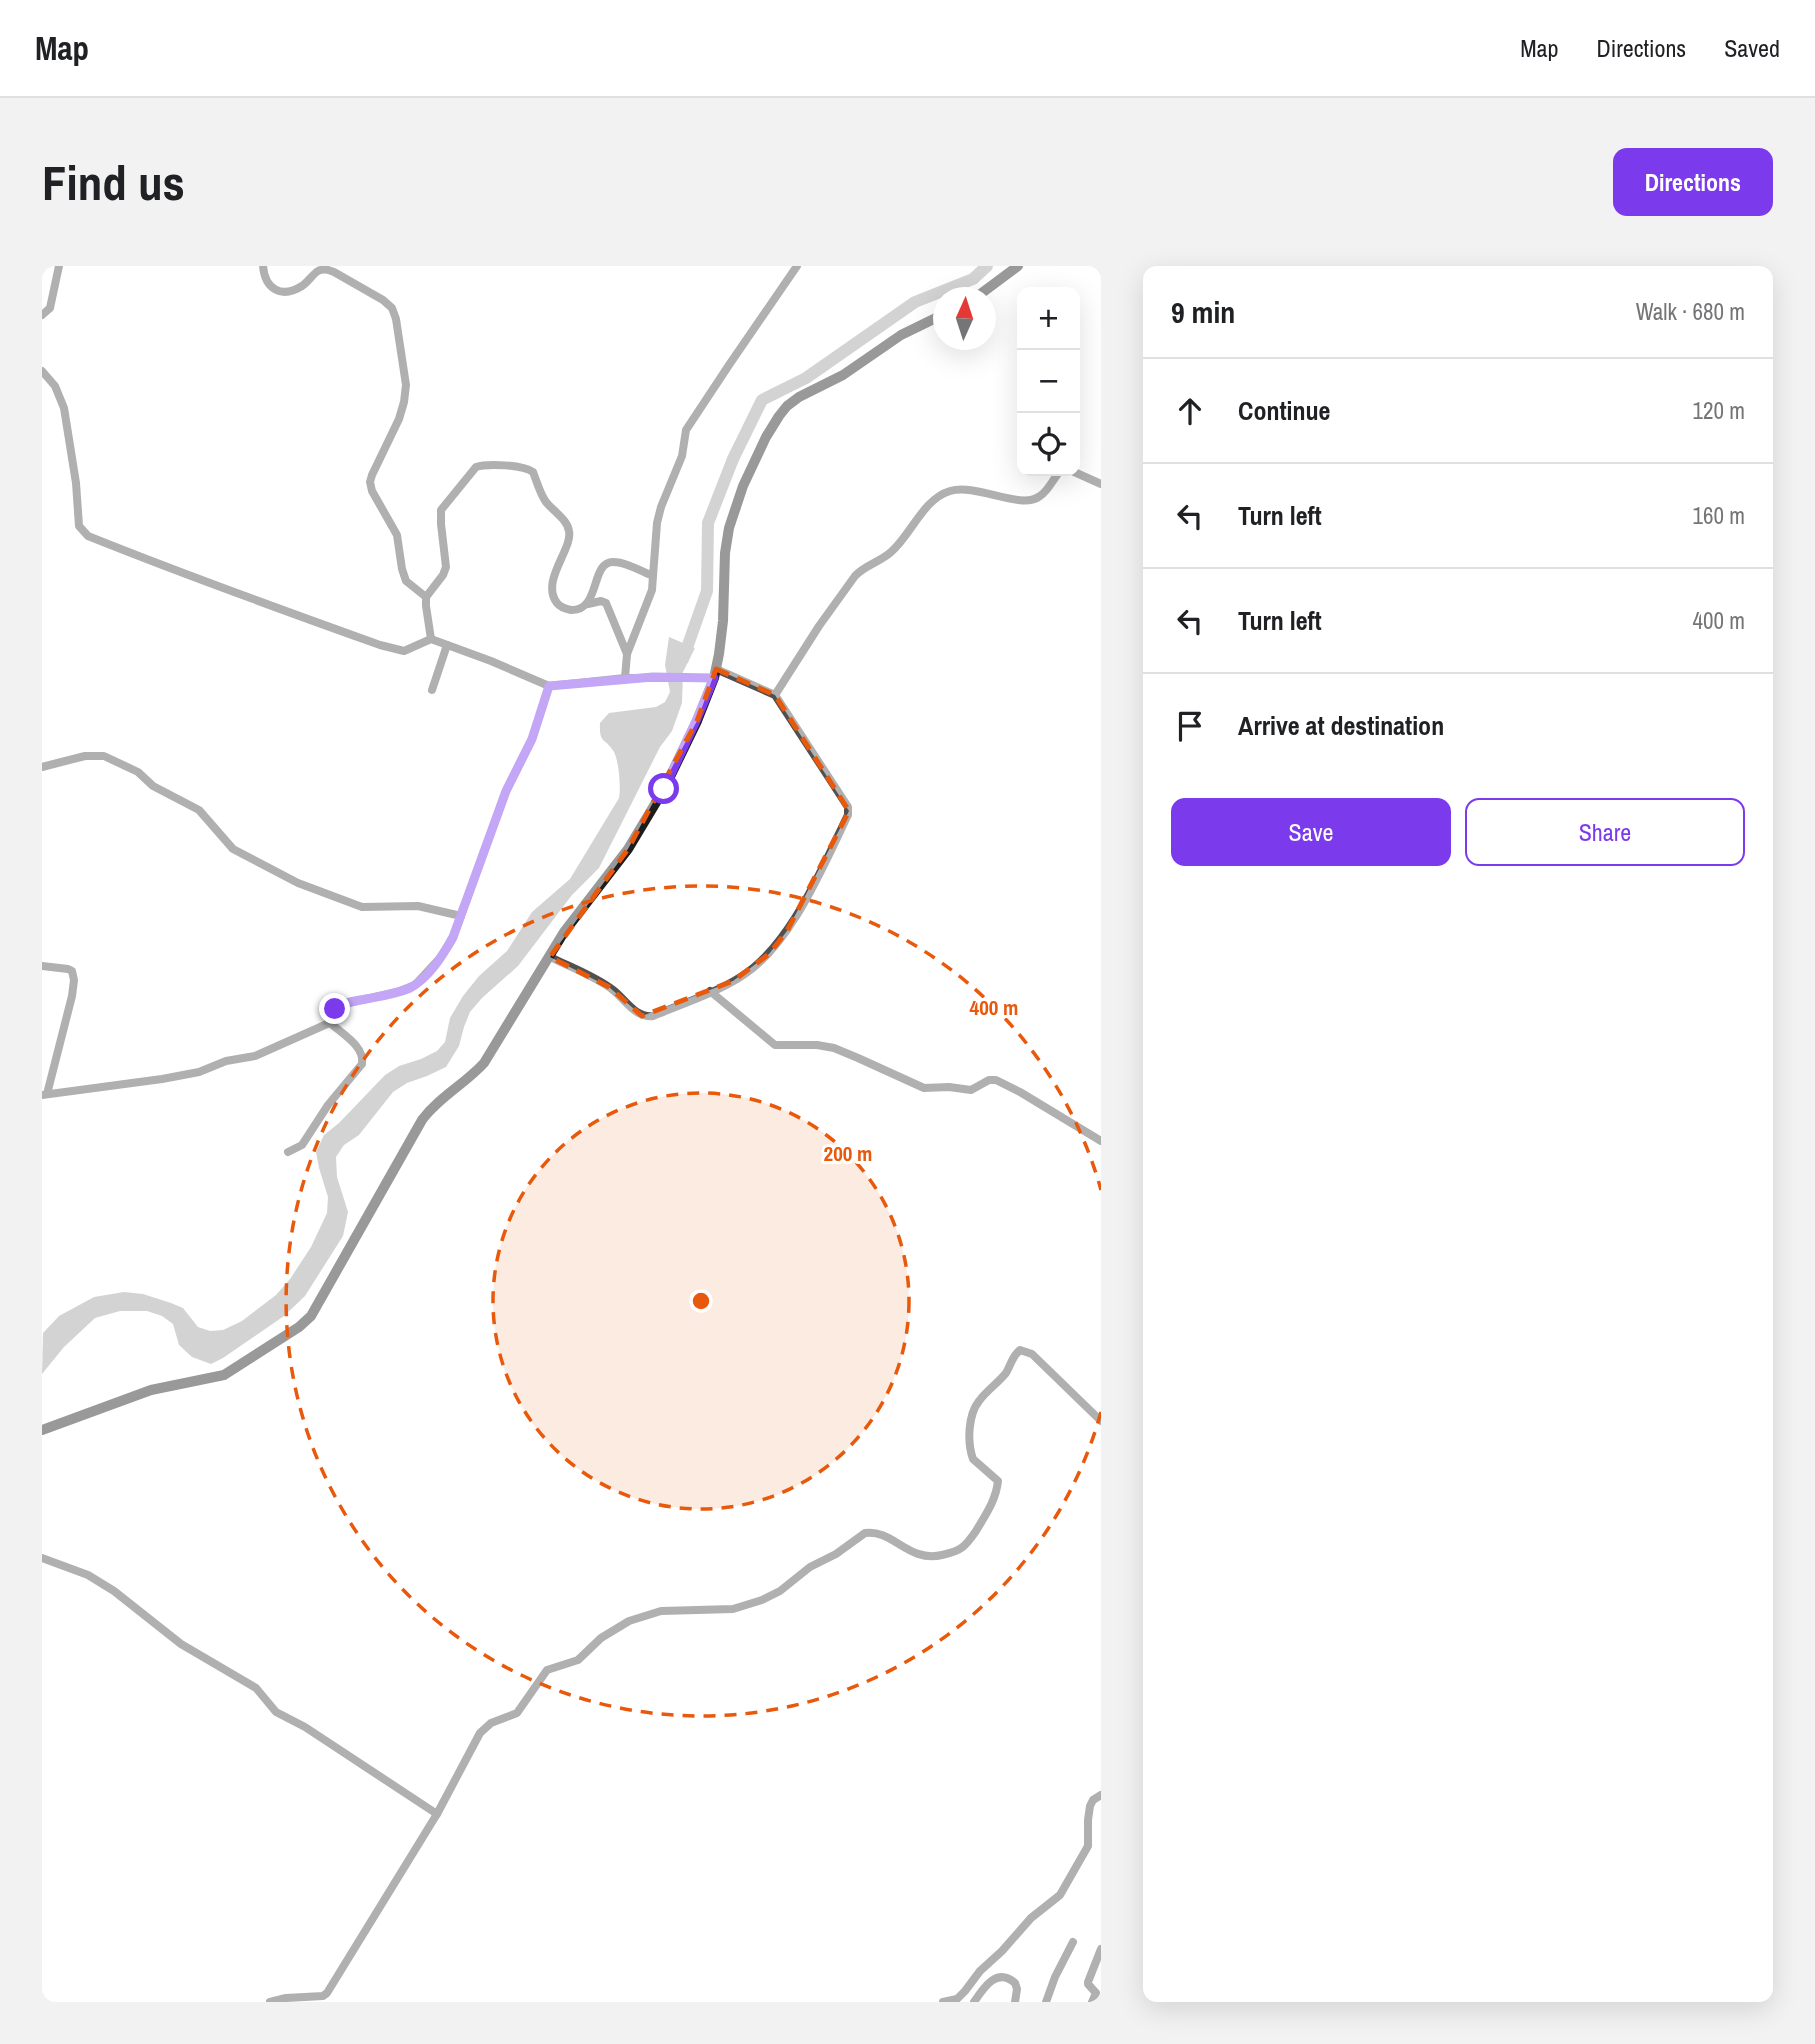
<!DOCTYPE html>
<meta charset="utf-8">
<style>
:root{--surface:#fff;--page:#f2f2f2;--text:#202124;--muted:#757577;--line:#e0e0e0;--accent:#7c3aed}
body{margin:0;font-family:"Archivo Narrow",sans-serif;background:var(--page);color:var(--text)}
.controls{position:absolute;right:21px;top:21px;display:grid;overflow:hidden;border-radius:14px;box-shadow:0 7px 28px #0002}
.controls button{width:63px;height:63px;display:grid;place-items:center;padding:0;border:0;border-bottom:2px solid var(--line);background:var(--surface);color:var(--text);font:35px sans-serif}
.compass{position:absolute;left:891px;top:21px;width:63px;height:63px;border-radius:50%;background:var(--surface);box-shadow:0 7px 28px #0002;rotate:3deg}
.stop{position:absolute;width:21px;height:21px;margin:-16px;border:5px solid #7c3aed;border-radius:50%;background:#fff}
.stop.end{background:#7c3aed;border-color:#fff;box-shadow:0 2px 7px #0008}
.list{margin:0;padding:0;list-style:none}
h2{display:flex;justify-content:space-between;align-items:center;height:91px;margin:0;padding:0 28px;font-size:30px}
h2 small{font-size:23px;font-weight:400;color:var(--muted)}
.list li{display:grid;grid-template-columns:46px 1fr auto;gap:21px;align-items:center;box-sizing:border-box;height:105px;padding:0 28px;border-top:2px solid var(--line)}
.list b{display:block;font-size:26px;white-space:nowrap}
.list em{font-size:23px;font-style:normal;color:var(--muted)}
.actions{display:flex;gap:14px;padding:21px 28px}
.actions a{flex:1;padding:16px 0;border:2px solid var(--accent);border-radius:14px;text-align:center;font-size:24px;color:var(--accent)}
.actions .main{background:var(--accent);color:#fff}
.icon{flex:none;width:38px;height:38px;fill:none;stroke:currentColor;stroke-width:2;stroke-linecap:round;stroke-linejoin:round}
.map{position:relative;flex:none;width:1059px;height:1736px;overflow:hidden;border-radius:14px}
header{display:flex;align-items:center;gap:42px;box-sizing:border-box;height:98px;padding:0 35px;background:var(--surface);border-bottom:2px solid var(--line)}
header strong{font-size:33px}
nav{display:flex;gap:38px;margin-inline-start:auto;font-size:24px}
.intro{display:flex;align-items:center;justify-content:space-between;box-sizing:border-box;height:168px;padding:0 42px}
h1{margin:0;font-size:49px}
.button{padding:18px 32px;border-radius:14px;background:var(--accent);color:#fff;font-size:24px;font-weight:700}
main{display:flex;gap:42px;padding:0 42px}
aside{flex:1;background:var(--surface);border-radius:14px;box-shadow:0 7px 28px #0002}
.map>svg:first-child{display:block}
</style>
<header>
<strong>Map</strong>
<nav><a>Map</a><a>Directions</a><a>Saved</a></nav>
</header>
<div class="intro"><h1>Find us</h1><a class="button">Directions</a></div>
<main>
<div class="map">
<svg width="1059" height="1736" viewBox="0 0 1059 1736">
<rect width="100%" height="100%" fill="#fff"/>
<!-- water -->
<path fill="#9e9e9e" d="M627,371L653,382L641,406L640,437L630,465L618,481L557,602L530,629L476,700L440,732L428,746L422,761L417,780L404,801L385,810L365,817L351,826L317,869L302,879L294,891L295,911L306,946L301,970L263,1030L242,1050L181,1092L169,1098L150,1091L137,1079L131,1058L120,1050L105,1045H78L53,1052L22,1081L0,1108L1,1067L17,1050L52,1031L82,1026L101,1028L129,1037L141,1042L156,1061L168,1065L181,1064L200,1055L234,1029L248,1013L269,981L285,947L286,931L277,902L274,886L282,869L297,857L343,809L357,800L379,793L395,785L403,776L408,752L421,730L437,710L465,685L490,646L528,613L577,532C579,521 577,496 572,486C563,471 557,479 558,457L567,447L614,441L623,436L628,426L623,399Z"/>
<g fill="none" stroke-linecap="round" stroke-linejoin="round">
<!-- river -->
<path stroke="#9e9e9e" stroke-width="12" d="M641,393L665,325L666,257L691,193L720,134L764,112L873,36L931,13L945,0"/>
<!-- minor -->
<g stroke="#505050" stroke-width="8">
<path d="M221,0C223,23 239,33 260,20C266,16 270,9 276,5C282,2 287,4 292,6L341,34L350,42L354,53L364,119L362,136L357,153L330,209L328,216L330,225L355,269L360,303L364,315L384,331"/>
<path d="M0,49L8,42L17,0"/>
<path d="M0,105L13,120L22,142L34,217L37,260L46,270C143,309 240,344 338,379L362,385L389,373L449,395L507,420L583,412H672"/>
<path d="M1030,205L1059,218"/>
<path d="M611,310L615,257L619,241L640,190L644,164L687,99L755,0"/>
<path d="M546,338L559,335L564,337L585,388"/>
<path d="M389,373L384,340V331L401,309L404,301L399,258V244L434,201C446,197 481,199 491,206C495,216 498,228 504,236C511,245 525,253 527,265C531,283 498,315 515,337C518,341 524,343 529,344C559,345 548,296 571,296C584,296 599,305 611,310L610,324L585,388L583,412"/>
<path d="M390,424L405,379"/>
<path d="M733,429L777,360L813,310C823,299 838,296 849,286C869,269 881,233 908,225C935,217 979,245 998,230C1007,224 1011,213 1018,205"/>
<path d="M0,501L43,490H62L96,506L111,520L157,544L191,583L256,617L320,641L376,640L419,650"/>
<path d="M508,691C528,701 553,710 571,724C584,734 593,752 611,750C639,738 674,727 700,710C749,679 781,600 806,549V541L733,429L674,403"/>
<path d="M0,700L26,703L30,705L32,714L30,730L5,828"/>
<path d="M668,725L733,779H775L792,782L816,792L882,822L907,821L929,824L947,814H954L978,826L1059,875"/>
<path d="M0,829L120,813L157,806L184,795L213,790L285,758L293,742L297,739L355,726L373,719L397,693L407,679L411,672L464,525L490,473L507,420"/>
<path d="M246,886L260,879L286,839L320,798C323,780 299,767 287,756"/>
<path d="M0,1292L46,1309L72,1325L139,1378L214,1422L234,1446L263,1461L395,1548"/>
<path d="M228,1736L244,1732L281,1730L285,1727L395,1548L438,1467L449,1457L475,1447L505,1404L536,1394L559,1372L587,1355L619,1345L691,1343L720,1334L738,1325L768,1301L794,1288L823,1267C851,1263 866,1297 900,1289C919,1285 923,1281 934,1265C944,1248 954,1234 956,1215L931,1193C925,1176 926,1149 937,1135C945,1124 956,1117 964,1107C969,1099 970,1090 978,1084L990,1088L1059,1155"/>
<path d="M901,1736L915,1733L923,1725L938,1705L960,1685L989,1652L1018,1629L1046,1580V1554L1048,1540L1051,1534L1059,1529"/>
<path d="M932,1736C942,1721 955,1701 973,1717L975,1723L973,1736"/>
<path d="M1004,1736L1013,1711L1031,1676"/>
<path d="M1050,1736L1054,1727L1046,1718V1716L1059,1683"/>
</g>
<!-- secondary -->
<g stroke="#1d1d1d" stroke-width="10">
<path d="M933,32L976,0"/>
<path d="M0,1164L109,1124L182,1109L257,1061L269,1050L380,854C397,831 423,818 442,797L522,666L586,583L622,523L655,455L672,412L677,388L681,355L683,287L687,262L701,220L724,171L737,150L745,140L757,131L801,109L859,69L902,48"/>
</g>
</g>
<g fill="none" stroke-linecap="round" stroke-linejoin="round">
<!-- route -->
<path stroke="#7c3aed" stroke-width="9" d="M293,743C301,736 314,735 324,733C339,730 354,728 368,722C387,712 401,689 411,671L464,525L490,473L507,420L611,411L672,412L654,455L622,523"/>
</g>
<!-- marked area -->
<path d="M0 0H1059V1736H0ZM674,403L733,429L807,545L745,665L727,688L691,715L600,750L567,721L508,691L586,583L655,455Z" fill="#fff" fill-opacity=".55" fill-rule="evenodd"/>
<path fill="none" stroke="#e8590c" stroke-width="5" stroke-dasharray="14 9" stroke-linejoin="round" d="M674,403L733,429L807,545L745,665L727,688L691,715L600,750L567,721L508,691L586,583L655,455Z"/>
<!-- distance rings -->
<circle cx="659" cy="1035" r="208" fill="#e8590c" fill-opacity=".12"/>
<g fill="none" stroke="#e8590c" stroke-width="3.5" stroke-dasharray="12 9">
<circle cx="659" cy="1035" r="208"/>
<path d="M1059 1146A415 415 0 1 1 1059 924"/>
</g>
<circle cx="659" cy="1035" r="10" fill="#e8590c" stroke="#fff" stroke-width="3.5"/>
<g font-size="21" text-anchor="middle" font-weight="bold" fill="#e8590c" stroke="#fff" stroke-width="6" stroke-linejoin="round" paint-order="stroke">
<text x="952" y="749">400 m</text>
<text x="806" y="895">200 m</text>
</g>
</svg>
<div class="controls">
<button>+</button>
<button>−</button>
<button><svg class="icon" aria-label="locate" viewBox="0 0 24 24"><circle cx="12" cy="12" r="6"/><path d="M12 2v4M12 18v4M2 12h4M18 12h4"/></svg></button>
</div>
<svg class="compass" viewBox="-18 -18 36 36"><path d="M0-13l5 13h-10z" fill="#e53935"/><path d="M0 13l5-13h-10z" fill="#757577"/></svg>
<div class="stop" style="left:622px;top:523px"></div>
<div class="stop end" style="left:293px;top:743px"></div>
</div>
<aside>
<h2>9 min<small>Walk · 680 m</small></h2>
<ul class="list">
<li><svg class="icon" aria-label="ahead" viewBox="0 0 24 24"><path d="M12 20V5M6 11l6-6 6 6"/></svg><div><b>Continue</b></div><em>120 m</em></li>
<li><svg class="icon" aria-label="left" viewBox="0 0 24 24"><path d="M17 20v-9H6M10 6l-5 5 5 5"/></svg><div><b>Turn left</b></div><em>160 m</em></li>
<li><svg class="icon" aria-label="left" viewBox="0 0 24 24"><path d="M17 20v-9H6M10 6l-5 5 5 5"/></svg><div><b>Turn left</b></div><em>400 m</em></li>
<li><svg class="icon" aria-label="arrive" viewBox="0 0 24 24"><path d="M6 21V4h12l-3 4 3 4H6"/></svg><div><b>Arrive at destination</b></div></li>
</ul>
<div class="actions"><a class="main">Save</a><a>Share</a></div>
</aside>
</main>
